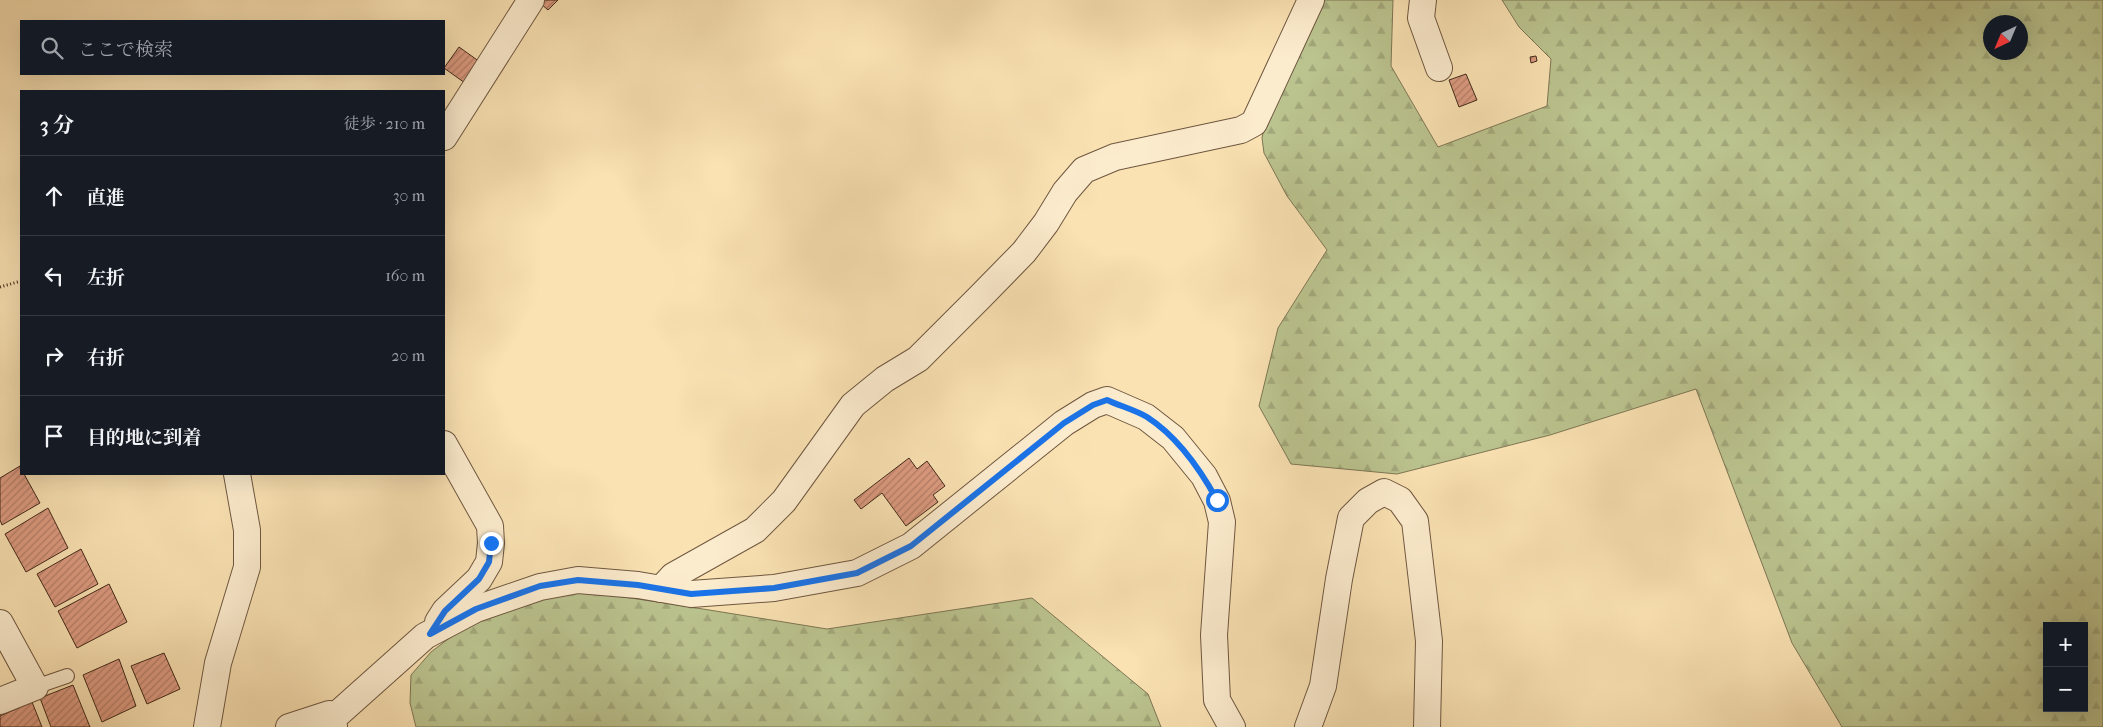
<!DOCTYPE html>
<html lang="ja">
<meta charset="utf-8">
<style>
:root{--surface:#171b24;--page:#242831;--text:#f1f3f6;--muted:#9ea1a6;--line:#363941}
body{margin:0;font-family:"IM FELL French Canon","Noto Serif JP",serif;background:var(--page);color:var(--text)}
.controls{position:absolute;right:15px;bottom:15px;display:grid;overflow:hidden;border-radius:0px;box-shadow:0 5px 20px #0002}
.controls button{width:45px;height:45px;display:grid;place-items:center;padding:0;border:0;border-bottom:1px solid var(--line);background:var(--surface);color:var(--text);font:25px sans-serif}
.compass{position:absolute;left:1983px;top:15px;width:45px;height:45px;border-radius:50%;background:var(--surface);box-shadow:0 5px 20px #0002;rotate:224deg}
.stop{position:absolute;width:15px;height:15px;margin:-11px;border:4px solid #1a73e8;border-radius:50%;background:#fff}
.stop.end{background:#1a73e8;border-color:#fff;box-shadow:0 1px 5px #0008}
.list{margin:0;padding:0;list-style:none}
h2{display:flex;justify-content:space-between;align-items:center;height:65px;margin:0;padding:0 20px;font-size:21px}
h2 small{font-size:16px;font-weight:400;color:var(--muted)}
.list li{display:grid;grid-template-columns:32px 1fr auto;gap:15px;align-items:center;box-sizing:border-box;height:80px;padding:0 20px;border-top:1px solid var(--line)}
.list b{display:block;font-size:19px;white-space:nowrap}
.list em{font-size:16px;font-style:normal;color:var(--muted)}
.icon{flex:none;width:28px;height:28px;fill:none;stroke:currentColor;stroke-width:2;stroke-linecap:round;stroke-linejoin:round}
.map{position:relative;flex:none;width:2103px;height:727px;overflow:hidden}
.search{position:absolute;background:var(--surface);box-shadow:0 5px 20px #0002;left:20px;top:20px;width:425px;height:55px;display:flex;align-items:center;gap:12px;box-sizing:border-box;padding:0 18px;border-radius:0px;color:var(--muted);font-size:19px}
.panel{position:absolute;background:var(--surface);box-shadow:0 5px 20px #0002;left:20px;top:90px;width:425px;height:385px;border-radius:0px}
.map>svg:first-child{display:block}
</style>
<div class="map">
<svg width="2103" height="727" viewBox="0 0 2103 727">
<defs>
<pattern id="forest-firs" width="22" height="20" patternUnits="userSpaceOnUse" patternTransform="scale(1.25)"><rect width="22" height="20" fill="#bbc48f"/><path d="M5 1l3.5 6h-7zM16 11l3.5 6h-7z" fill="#a2a87b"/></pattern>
<pattern id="building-hatch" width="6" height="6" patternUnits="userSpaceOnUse" patternTransform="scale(1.25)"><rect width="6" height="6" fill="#dd9b81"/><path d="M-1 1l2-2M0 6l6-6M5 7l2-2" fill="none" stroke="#b57e69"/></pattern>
</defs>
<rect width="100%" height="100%" fill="#fae2b3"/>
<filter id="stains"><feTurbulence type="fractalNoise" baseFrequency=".004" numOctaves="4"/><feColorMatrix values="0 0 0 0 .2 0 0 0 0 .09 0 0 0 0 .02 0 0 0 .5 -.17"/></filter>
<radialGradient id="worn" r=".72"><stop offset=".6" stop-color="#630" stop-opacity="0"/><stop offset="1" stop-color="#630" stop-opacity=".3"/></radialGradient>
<!-- forest -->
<g fill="url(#forest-firs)" stroke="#7e7654" fill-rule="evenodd">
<path d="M1323,0H1393L1391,66L1438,147L1547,106L1551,59L1519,27L1502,0H2103V727H1842L1792,643L1696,389L1550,435L1397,474L1291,464L1259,406L1278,328L1327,250L1287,196L1264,153L1262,138L1264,128ZM1990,22H2020V52H1990ZM2047,626H2084V708H2047Z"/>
<path d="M560,588L672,604L827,629L1032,598L1148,694L1161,727H416L410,703L411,675L431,652L476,618Z"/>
</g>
<!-- building -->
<g fill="url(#building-hatch)" stroke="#412919">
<path d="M543,0H558L548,10L540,3Z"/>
<path d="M459,47L480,62L465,83L444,68Z"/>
<path d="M1536,56L1537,61L1531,63L1530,57Z"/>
<path d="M1466,74L1477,100L1459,107L1449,80Z"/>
<path d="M909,458L917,469L927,461L945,486L933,495L938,502L906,526L882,493L861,509L854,500Z"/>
<path d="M20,466L21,474H24L40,503L2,525L0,520V478Z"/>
<path d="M48,508L68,548L26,572L5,534Z"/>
<path d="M81,549L98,584L55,607L37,574Z"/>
<path d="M109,584L127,622L77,648L58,611Z"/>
<path d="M164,653L180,689L147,704L131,666Z"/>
<path d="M119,659L136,706L102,722L83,675Z"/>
<path d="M73,685L90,727H51L40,698Z"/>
<path d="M32,702L42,727H0V716Z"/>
</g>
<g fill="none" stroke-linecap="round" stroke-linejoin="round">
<defs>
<path id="service" d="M35,687L67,676"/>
<g id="minor">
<path d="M1423,0L1421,18L1439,68"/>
<path d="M444,137L531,0"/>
<path d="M661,589L673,576L755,530L784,501L853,405L885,379L918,359L980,297L1024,252L1046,223L1065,192L1084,170L1115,157L1241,130L1254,123L1311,0"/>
<path d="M438,622L445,611L479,579L489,562L491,543L490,526L444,444"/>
<path d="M0,623L35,687L0,701"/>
<path d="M331,720L425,636L476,609L540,587L578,580L638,585L691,594L774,588L857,573L911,546L1064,423L1093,405L1107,400L1146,417L1173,438L1204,476L1217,501L1222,522L1214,635L1217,700L1232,727"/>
<path d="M207,727L218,663L247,567V530L237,474"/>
<path d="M289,727L329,714L334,727"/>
<path d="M1308,727L1323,686L1339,579L1351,518L1368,501L1384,492L1400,500L1415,521L1429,641L1427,727"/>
</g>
</defs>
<!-- service casing -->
<use href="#service" stroke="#6f5740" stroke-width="16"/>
<!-- minor casing -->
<use href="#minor" stroke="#6f5740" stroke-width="28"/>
<!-- path -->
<path stroke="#412919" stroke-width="3" stroke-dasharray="1 2.5" stroke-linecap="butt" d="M0,287L21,281"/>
<!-- service -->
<use href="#service" stroke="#fcecce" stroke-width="14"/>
<!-- minor -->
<use href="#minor" stroke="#fcecce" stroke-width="26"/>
</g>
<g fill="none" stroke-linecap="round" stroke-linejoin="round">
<!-- route -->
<path stroke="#1a73e8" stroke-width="6" d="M491,543L489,562L479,579L445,611L430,634L476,609L540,586L578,580L638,585L691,594L774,588L857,573L911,546L1064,423L1093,405L1107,400C1120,406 1135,410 1147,417C1178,437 1200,469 1217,500"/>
</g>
<rect width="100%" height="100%" filter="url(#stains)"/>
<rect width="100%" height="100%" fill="url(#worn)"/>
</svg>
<div class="controls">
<button>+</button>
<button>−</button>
</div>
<svg class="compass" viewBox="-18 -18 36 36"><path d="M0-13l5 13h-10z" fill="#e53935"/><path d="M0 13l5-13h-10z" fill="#9ea1a6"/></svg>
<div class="stop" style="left:1217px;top:500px"></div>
<div class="stop end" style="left:491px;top:543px"></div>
<div class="search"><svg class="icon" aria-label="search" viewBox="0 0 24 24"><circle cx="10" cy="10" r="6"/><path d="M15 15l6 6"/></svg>ここで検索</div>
<section class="panel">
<h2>3 分<small>徒歩 · 210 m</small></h2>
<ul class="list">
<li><svg class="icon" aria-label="ahead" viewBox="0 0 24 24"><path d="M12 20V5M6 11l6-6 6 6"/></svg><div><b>直進</b></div><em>30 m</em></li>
<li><svg class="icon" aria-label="left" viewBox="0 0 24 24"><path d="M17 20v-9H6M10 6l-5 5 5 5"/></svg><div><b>左折</b></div><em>160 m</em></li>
<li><svg class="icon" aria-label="right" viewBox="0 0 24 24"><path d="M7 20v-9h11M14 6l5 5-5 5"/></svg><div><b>右折</b></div><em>20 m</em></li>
<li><svg class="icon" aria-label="arrive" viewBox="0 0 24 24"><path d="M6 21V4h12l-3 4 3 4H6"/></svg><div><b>目的地に到着</b></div></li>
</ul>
</section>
</div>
